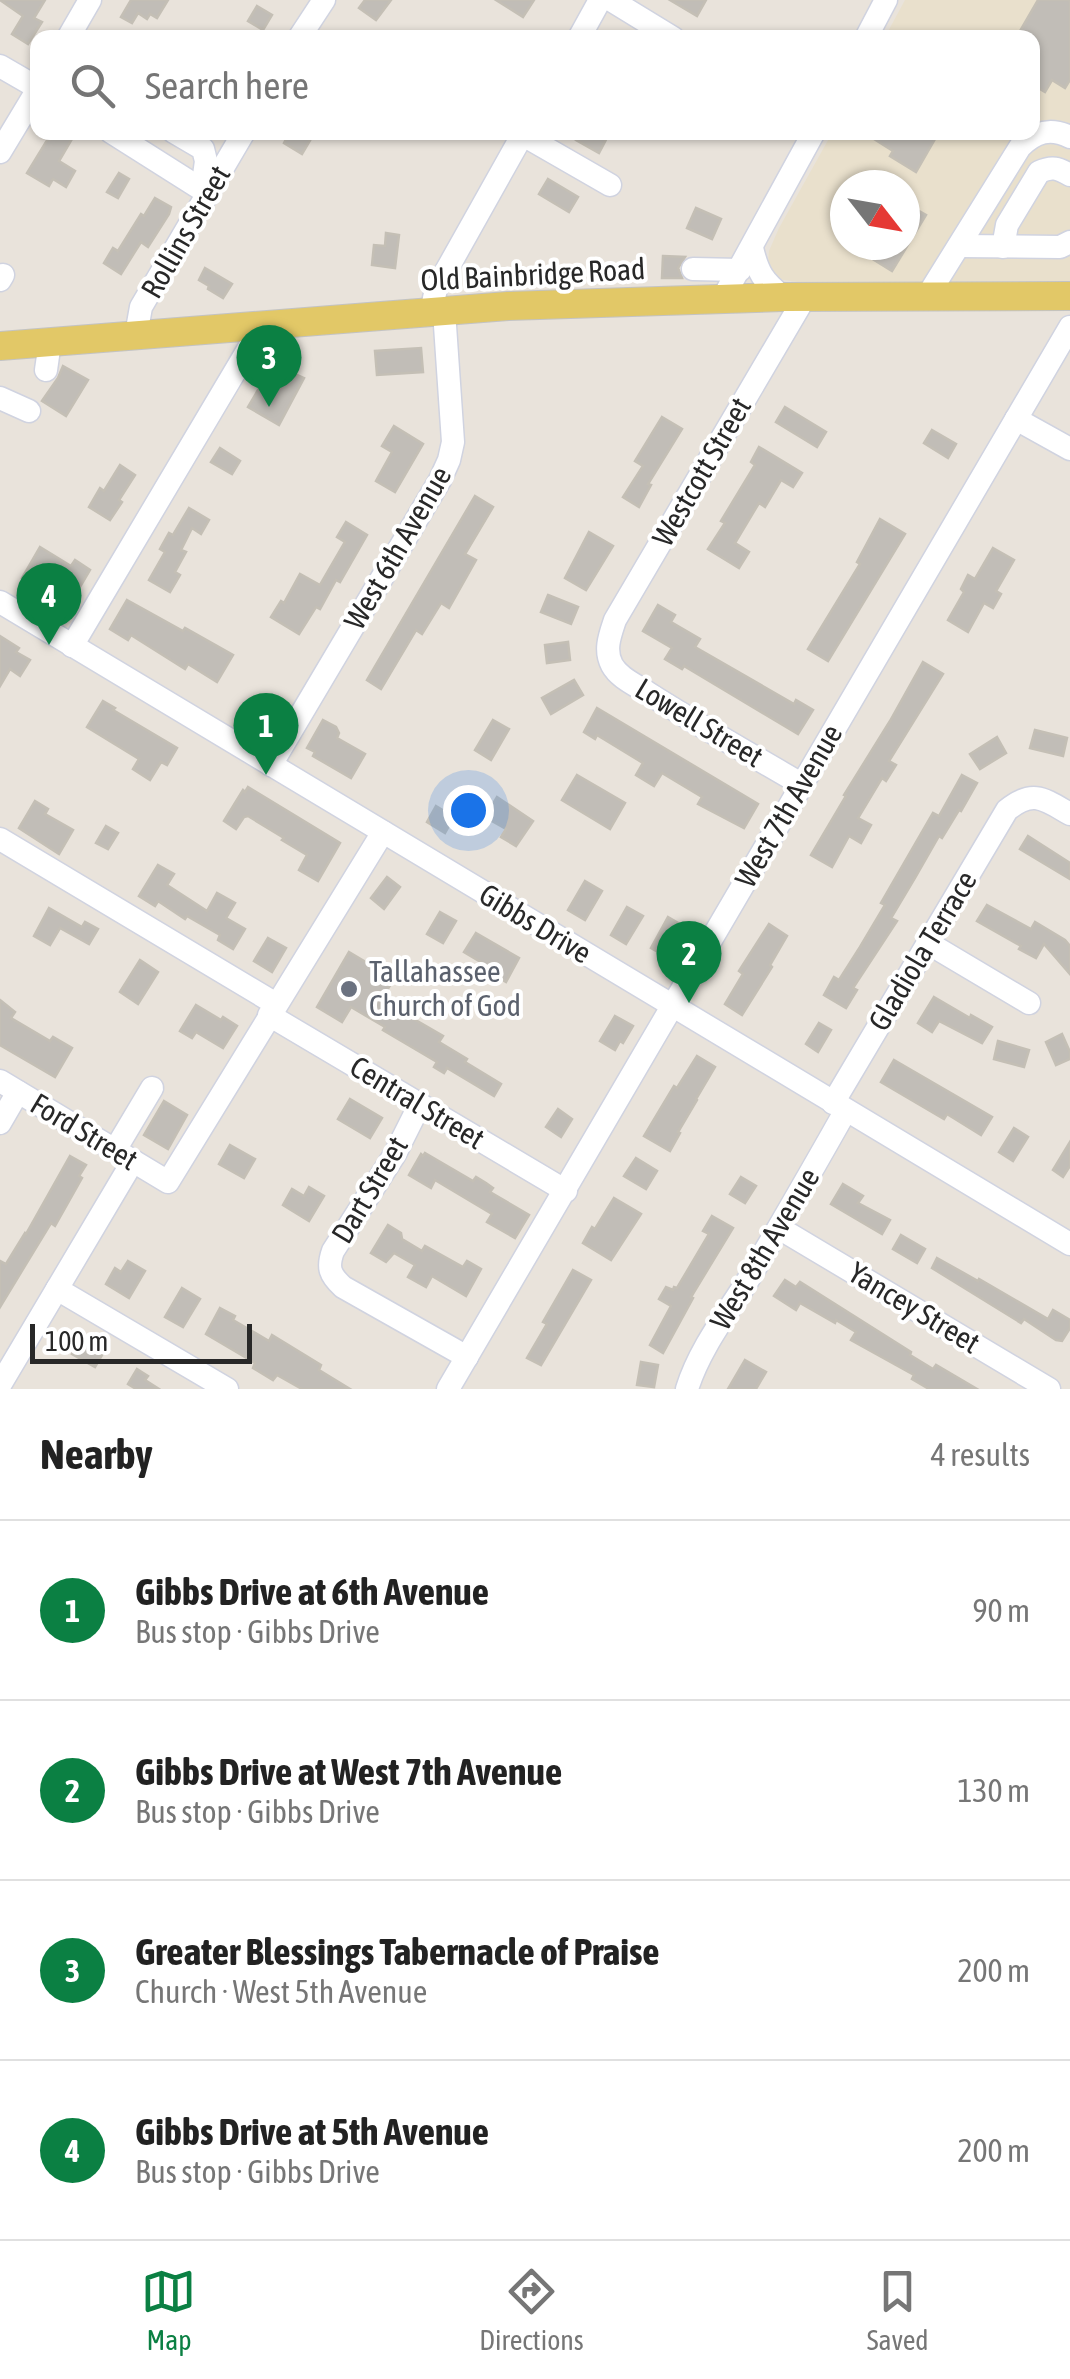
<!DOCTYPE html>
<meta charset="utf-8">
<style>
:root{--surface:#fff;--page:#f6f6f6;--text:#222;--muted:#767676;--line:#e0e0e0;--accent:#0b8043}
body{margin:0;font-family:"Asap Condensed",sans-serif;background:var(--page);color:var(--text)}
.compass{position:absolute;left:830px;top:170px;width:90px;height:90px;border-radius:50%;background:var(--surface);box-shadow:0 2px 8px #0004;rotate:121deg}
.scale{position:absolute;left:30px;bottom:25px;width:222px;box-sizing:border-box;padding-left:10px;border:5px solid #282828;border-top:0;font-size:28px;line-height:35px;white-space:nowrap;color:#282828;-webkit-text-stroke:8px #fff;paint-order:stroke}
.you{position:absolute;left:468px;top:810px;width:35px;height:35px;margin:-25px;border:8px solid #fff;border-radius:50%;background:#1a73e8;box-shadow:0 0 0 15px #1a73e833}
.badge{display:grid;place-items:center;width:65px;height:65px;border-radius:50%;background:var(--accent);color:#fff;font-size:32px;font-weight:700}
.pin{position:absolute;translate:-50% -82px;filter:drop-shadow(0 2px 5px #0008)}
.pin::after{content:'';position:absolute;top:52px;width:35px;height:30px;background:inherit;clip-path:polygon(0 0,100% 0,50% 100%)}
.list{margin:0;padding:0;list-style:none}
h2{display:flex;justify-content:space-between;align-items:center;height:130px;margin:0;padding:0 40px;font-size:42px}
h2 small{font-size:32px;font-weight:400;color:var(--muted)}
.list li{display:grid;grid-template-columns:65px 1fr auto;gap:30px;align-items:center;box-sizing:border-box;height:180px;padding:0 40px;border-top:2px solid var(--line)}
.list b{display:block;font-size:38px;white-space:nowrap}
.list p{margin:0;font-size:32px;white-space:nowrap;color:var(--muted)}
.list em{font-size:32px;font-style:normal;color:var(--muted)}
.icon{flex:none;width:55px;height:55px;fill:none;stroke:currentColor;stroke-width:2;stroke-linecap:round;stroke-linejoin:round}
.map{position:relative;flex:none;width:1070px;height:1389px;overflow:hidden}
.search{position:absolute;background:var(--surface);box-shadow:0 2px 8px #0004;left:30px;right:30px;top:30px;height:110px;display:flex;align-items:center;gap:25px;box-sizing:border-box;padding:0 35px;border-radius:20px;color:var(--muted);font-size:38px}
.sheet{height:850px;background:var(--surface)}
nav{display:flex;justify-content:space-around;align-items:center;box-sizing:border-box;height:140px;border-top:2px solid var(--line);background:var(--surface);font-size:28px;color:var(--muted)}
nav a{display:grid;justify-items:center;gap:5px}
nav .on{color:var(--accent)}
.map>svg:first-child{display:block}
</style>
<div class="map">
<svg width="1070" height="1389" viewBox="0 0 1070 1389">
<rect width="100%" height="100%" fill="#e9e3db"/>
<!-- education -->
<path fill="#e9e0cc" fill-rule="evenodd" d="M905,0H1070V283L798,282L778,279L771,271L768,263L769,251L779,228L832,133L1032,132V38L885,37ZM845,185H905V245H845Z"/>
<!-- building -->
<g fill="#c1bdb7" stroke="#c4bfb5" stroke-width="2.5">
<path d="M0,0H45L34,18L42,22L28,44L12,34L23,16Z"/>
<path d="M131,0H168L157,18L150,14L147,19L138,13L132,23L121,17Z"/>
<path d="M365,0H391L376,20L359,8Z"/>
<path d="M496,0H534L523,17Z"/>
<path d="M670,0H706L697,16Z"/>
<path d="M1038,0H1070V80L1065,88L1052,80L1045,92L1032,84V38H1016Z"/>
<path d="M257,6L272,15L263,30L248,21Z"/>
<path d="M54,132H76L59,161L75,171L66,187L53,179L49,186L27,173L49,137L50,139Z"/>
<path d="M290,132H315L302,154L284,143Z"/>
<path d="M581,132H610L599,153L576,140Z"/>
<path d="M863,132H939L916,172L890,156L893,151Z"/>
<path d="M119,173L129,179L118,198L107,192Z"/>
<path d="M548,179L578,197L569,212L539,194Z"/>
<path d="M155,198L171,207L169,214L148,247L141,242L121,274L104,263L113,248L118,251L141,214L144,216Z"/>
<path d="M905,203L926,215L892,271L850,245H905Z"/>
<path d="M696,208L721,219L712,239L687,228Z"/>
<path d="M386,233L399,235L395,268L372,265L374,245L385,246Z"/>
<path d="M663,256L685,257L678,268L682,278H662Z"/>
<path d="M205,268L232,284L223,298L208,289L209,286L199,280Z"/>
<path d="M421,348L423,372L377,375L375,351Z"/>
<path d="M63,366L88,380L66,416L42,401L58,378Z"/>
<path d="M279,367L304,378L279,425L248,407L258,390L266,394Z"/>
<path d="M785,407L826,432L817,447L776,422Z"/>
<path d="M662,417L682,429L648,484L651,485L639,507L623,497L643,466L635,461Z"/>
<path d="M394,426L423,444L395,492L376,481L392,452L382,446Z"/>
<path d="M932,430L956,444L948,458L924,443Z"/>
<path d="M759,447L802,473L793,487L781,480L765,507L759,503L735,543L749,552L739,568L708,549L725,523L721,521L755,465L751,462Z"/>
<path d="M220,448L240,461L232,474L211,462Z"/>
<path d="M120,465L135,475L119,500L122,502L110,520L89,507L100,488L104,491Z"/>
<path d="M475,496L493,507L465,554L476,560L449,608L441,603L422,634L416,630L381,689L367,680Z"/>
<path d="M189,508L209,520L201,534L192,528L181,550L186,552L175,572L180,575L170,592L149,580L165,552L160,549L169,533L173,535Z"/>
<path d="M880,519L905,534L828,661L808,649L860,564L857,562Z"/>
<path d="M346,522L367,535L340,582L336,580L320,609L316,607L299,634L271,617L281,601L284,603L300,574L320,585L345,542L337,537Z"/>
<path d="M589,532L613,546L586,590L565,578Z"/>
<path d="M40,547L71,566L75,560L90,570L74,597L72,596L69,601L62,597L60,601L22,578Z"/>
<path d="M993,548L1014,560L996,591L1001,594L993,608L984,603L968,632L948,620L964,592L961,589L968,575L975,579Z"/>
<path d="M548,595L578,607L571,624L541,612Z"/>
<path d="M127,600L183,631L185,628L233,655L217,682L188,664L185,669L131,635L128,640L110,629Z"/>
<path d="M658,605L675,615L671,622L700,639L695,647L794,704L796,700L813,710L798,734L684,666L682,669L665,659L672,648L643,631Z"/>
<path d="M0,636L19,648L16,652L30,660L20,676L10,669L0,686Z"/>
<path d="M568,642L570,660L547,663L545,645Z"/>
<path d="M923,662L943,674L889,761L896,765L886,781L882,778L858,818L871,825L861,843L849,836L832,867L811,855L846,796L844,795L890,721Z"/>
<path d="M574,680L583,695L551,714L542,698Z"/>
<path d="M265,696L279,705L264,730L250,721Z"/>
<path d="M103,701L115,708L113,710L177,748L167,765L161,762L150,780L133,769L139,759L87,727Z"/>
<path d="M597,708L758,804L744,828L698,804L702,797L662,773L654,786L636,775L643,763L597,735L595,739L584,732Z"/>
<path d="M323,720L336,727L339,733L337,738L365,754L351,778L313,756L315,752L307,748Z"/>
<path d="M493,720L509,729L491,760L475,750Z"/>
<path d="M1035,730L1067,738L1063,756L1030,748Z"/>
<path d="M997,737L1006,753L980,769L970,754Z"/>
<path d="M577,775L625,803L610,829L562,800Z"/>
<path d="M962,775L977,783L961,811L959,810L942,838L939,836L915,878L891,918L897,921L853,988L857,990L846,1008L824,995L834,977L839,980L860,947L885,905L881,903L933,813L939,816Z"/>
<path d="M248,787L340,843L318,881L299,870L307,855L282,840L284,838L248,816L244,817L236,829L224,821L243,790L245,792Z"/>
<path d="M497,797L533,821L516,846L501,837L506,829L485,817Z"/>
<path d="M35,801L48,809L45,814L73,830L59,854L19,828Z"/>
<path d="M436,806L454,817L445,833L427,822Z"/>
<path d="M106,826L118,833L108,849L96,843Z"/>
<path d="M1028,836L1070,863V879L1020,849Z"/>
<path d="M158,865L174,874L167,885L207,911L217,893L235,903L226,918L245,929L233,949L218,940L220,935L187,916L185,919L158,901L155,906L139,896Z"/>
<path d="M387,877L400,887L384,909L371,898Z"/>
<path d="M585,881L602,891L585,920L568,910Z"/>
<path d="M987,905L1031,929L1035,922L1065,940L1070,946V974L1044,944L1036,958L1019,949L1021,946L977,921Z"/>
<path d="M627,907L643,916L626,944L611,935Z"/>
<path d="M49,908L82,927L85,922L98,929L89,944L60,928L50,945L34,936Z"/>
<path d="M440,912L456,921L443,943L427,934Z"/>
<path d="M668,917L685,927L667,957L651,948Z"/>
<path d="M769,924L787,936L770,965L772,967L742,1015L725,1004L743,974L739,971Z"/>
<path d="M476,933L519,958L506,982L486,970L489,967L464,952Z"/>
<path d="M268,938L286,948L272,972L254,961Z"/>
<path d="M349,952L394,979L381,1000L443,1036L439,1042L467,1059L465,1062L501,1084L494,1096L447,1068L444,1073L434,1067L437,1062L383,1030L385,1027L351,1007L342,1022L317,1007Z"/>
<path d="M140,960L158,972L138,1004L120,992Z"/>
<path d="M934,997L970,1018L971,1015L992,1027L982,1043L939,1021L932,1032L918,1023Z"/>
<path d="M0,1000L15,1012L11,1018L50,1041L53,1037L72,1048L55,1077L0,1045Z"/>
<path d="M196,1005L221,1020L223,1017L237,1026L223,1048L196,1032L192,1038L180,1031Z"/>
<path d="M615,1016L633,1026L623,1043L620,1041L615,1050L600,1041Z"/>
<path d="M819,1023L831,1030L818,1052L806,1044Z"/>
<path d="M1062,1034L1070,1052V1059L1056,1065L1046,1042Z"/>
<path d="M998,1041L1029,1050L1024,1067L994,1059Z"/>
<path d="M697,1056L715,1067L696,1099L697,1100L678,1132L680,1133L670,1151L644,1136L674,1086L677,1088Z"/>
<path d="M894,1060L992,1117L981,1135L947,1114L944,1119L881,1082Z"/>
<path d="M350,1099L382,1118L370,1138L338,1119Z"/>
<path d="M164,1101L187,1115L168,1149L144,1135Z"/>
<path d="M558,1109L572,1119L561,1137L546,1127Z"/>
<path d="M1014,1128L1028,1137L1013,1161L999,1152Z"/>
<path d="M1070,1142V1166L1063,1177L1053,1170Z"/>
<path d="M230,1145L255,1159L244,1178L219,1164Z"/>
<path d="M425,1153L473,1181L476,1177L486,1183L493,1188L490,1192L529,1215L515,1238L487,1222L492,1214L435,1180L431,1188L409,1175L421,1154L423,1156Z"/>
<path d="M70,1156L86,1165L79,1176L82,1178L55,1226L51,1223L0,1307V1261L6,1264L25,1233L26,1234Z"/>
<path d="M636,1158L657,1171L646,1189L624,1176Z"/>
<path d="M741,1177L756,1186L745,1203L730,1194Z"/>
<path d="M843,1184L863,1196L858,1203L890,1220L882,1234L831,1204Z"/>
<path d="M309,1187L324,1196L309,1221L283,1205L292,1189L304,1196Z"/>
<path d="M614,1198L641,1214L611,1260L583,1243L592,1227L595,1229Z"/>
<path d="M712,1216L733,1228L691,1297L693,1298L663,1353L650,1345L671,1306L659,1299L666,1287L673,1290L674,1287L677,1288L709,1234L703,1231Z"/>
<path d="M388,1225L401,1233L402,1239L422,1251L425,1246L463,1267L467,1261L481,1269L466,1296L432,1276L426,1287L408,1277L415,1265L394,1253L386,1262L371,1253Z"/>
<path d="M901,1235L925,1249L917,1263L893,1249Z"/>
<path d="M937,1258L978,1281L979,1279L1048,1319L1053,1310L1070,1320V1328L1062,1341L1056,1340L1024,1319L1021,1323L932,1268Z"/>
<path d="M128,1261L145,1271L129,1298L106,1284L115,1268L121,1272Z"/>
<path d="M573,1270L591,1280L541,1365L527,1358L547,1324L543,1322Z"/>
<path d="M785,1280L796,1287L800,1282L911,1352L910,1355L933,1369L936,1365L977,1389H929L912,1379L914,1375L851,1340L856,1332L836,1320L835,1323L800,1303L796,1310L774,1296Z"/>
<path d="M182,1288L200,1299L183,1327L165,1317Z"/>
<path d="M220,1308L235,1316L233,1320L269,1341L272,1335L321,1365L319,1370L350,1389H302L277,1375L273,1380L253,1368L255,1363L206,1334Z"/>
<path d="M81,1337L105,1350L95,1367L72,1354Z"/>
<path d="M745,1360L766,1372L756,1389H728Z"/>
<path d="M641,1362L658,1365L654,1387L637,1385Z"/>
<path d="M137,1369L148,1376L145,1380L159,1389H136L128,1384Z"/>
</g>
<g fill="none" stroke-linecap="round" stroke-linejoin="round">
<defs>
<g id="minor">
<path d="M611,0L673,38"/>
<path d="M68,38L90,0"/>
<path d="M299,38L324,0"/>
<path d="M579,38L600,0"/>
<path d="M866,38L886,0"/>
<path d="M0,66L38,88"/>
<path d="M111,132L209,194"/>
<path d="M174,132L203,149L206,161L202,190"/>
<path d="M523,135L610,185"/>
<path d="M0,152L38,89"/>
<path d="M959,246L1060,247L1070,242"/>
<path d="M1003,247L1007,225L1039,172C1052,166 1058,168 1070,175"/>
<path d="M752,248C758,273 763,281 783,297"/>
<path d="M693,269L740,270"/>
<path d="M0,280L3,275"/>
<path d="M928,295L1020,147C1035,132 1050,127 1070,137"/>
<path d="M723,298L814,132"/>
<path d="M431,312L436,289L524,132"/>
<path d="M136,335L141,307L244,132"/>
<path d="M46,370L50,342"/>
<path d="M0,398L29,411"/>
<path d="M1016,419L1070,449"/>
<path d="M0,602L1070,1244"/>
<path d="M72,646L262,326"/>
<path d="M271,765L440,480L449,460L453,442L444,311"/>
<path d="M801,784C750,754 698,725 648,693C636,685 619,678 612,665C604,650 610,635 615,620L805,297"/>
<path d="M0,839L276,1004"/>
<path d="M928,943L1029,1003"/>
<path d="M269,1015L566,1191"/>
<path d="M0,1081L168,1182L383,832"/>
<path d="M833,1103L1007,810C1033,789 1044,799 1070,814"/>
<path d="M420,1104L395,1154L333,1251C327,1268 330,1275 343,1287L467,1357"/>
<path d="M0,1123L18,1092"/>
<path d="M115,1150L152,1088"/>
<path d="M779,1228L1049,1389"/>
<path d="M57,1289L227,1389"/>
<path d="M0,1385L133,1161"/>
<path d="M448,1389L1070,327"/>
<path d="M687,1389C699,1350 726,1315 748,1280C781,1224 814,1167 846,1110"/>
</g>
<path id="major" d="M0,346L508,306L783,297L1070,296"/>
</defs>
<!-- minor casing -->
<use href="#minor" stroke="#d0d3e0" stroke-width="25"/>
<!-- major casing -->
<use href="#major" stroke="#c3c3c3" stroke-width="30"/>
<!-- minor -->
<use href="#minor" stroke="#fff" stroke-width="22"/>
<!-- major -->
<use href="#major" stroke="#e2c867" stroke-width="28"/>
</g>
<!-- markers -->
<circle fill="#6b7280" stroke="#fff" stroke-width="4" cx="349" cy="989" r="10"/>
<g text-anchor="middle" stroke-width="8" stroke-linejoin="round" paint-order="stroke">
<!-- street labels -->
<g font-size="30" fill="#282828" stroke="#fff">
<text transform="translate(186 232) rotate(-60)" y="10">Rollins Street</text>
<text transform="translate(533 275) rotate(-3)" y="10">Old Bainbridge Road</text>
<text transform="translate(702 472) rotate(-60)" y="10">Westcott Street</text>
<text transform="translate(398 548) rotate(-60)" y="10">West 6th Avenue</text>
<text transform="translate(699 723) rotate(31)" y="10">Lowell Street</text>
<text transform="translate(789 806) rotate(-60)" y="10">West 7th Avenue</text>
<text transform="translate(535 924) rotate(31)" y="10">Gibbs Drive</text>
<text transform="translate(923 951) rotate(-59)" y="10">Gladiola Terrace</text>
<text transform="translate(417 1103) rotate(31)" y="10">Central Street</text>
<text transform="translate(84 1132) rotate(31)" y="10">Ford Street</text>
<text transform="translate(370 1190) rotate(-59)" y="10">Dart Street</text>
<text transform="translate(765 1249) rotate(-59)" y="10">West 8th Avenue</text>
<text transform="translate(914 1308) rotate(31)" y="10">Yancey Street</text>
</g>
<!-- worship labels -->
<g font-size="30" fill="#5b616d" stroke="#fff" text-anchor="start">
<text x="369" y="982">Tallahassee<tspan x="369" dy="34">Church of God</tspan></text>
</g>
</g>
</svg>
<svg class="compass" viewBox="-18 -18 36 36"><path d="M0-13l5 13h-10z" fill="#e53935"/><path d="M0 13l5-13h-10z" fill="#767676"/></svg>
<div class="scale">100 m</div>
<div class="you"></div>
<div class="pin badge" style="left:266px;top:775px">1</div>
<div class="pin badge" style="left:689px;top:1003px">2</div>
<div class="pin badge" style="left:269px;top:407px">3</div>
<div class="pin badge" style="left:49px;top:645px">4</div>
<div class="search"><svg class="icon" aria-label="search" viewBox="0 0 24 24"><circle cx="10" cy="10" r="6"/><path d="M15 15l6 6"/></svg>Search here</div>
</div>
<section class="sheet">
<h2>Nearby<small>4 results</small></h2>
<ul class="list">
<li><span class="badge">1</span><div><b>Gibbs Drive at 6th Avenue</b><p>Bus stop · Gibbs Drive</p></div><em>90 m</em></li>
<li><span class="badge">2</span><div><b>Gibbs Drive at West 7th Avenue</b><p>Bus stop · Gibbs Drive</p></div><em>130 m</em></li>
<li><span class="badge">3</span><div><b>Greater Blessings Tabernacle of Praise</b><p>Church · West 5th Avenue</p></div><em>200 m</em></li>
<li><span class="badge">4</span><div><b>Gibbs Drive at 5th Avenue</b><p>Bus stop · Gibbs Drive</p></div><em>200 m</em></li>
</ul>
</section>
<nav>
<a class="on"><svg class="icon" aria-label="map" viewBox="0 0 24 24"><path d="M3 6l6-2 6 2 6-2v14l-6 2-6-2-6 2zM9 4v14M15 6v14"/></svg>Map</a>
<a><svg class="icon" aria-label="directions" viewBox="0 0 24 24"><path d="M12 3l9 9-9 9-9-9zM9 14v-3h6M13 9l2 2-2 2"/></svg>Directions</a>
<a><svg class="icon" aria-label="saved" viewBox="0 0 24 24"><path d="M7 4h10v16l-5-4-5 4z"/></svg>Saved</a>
</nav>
